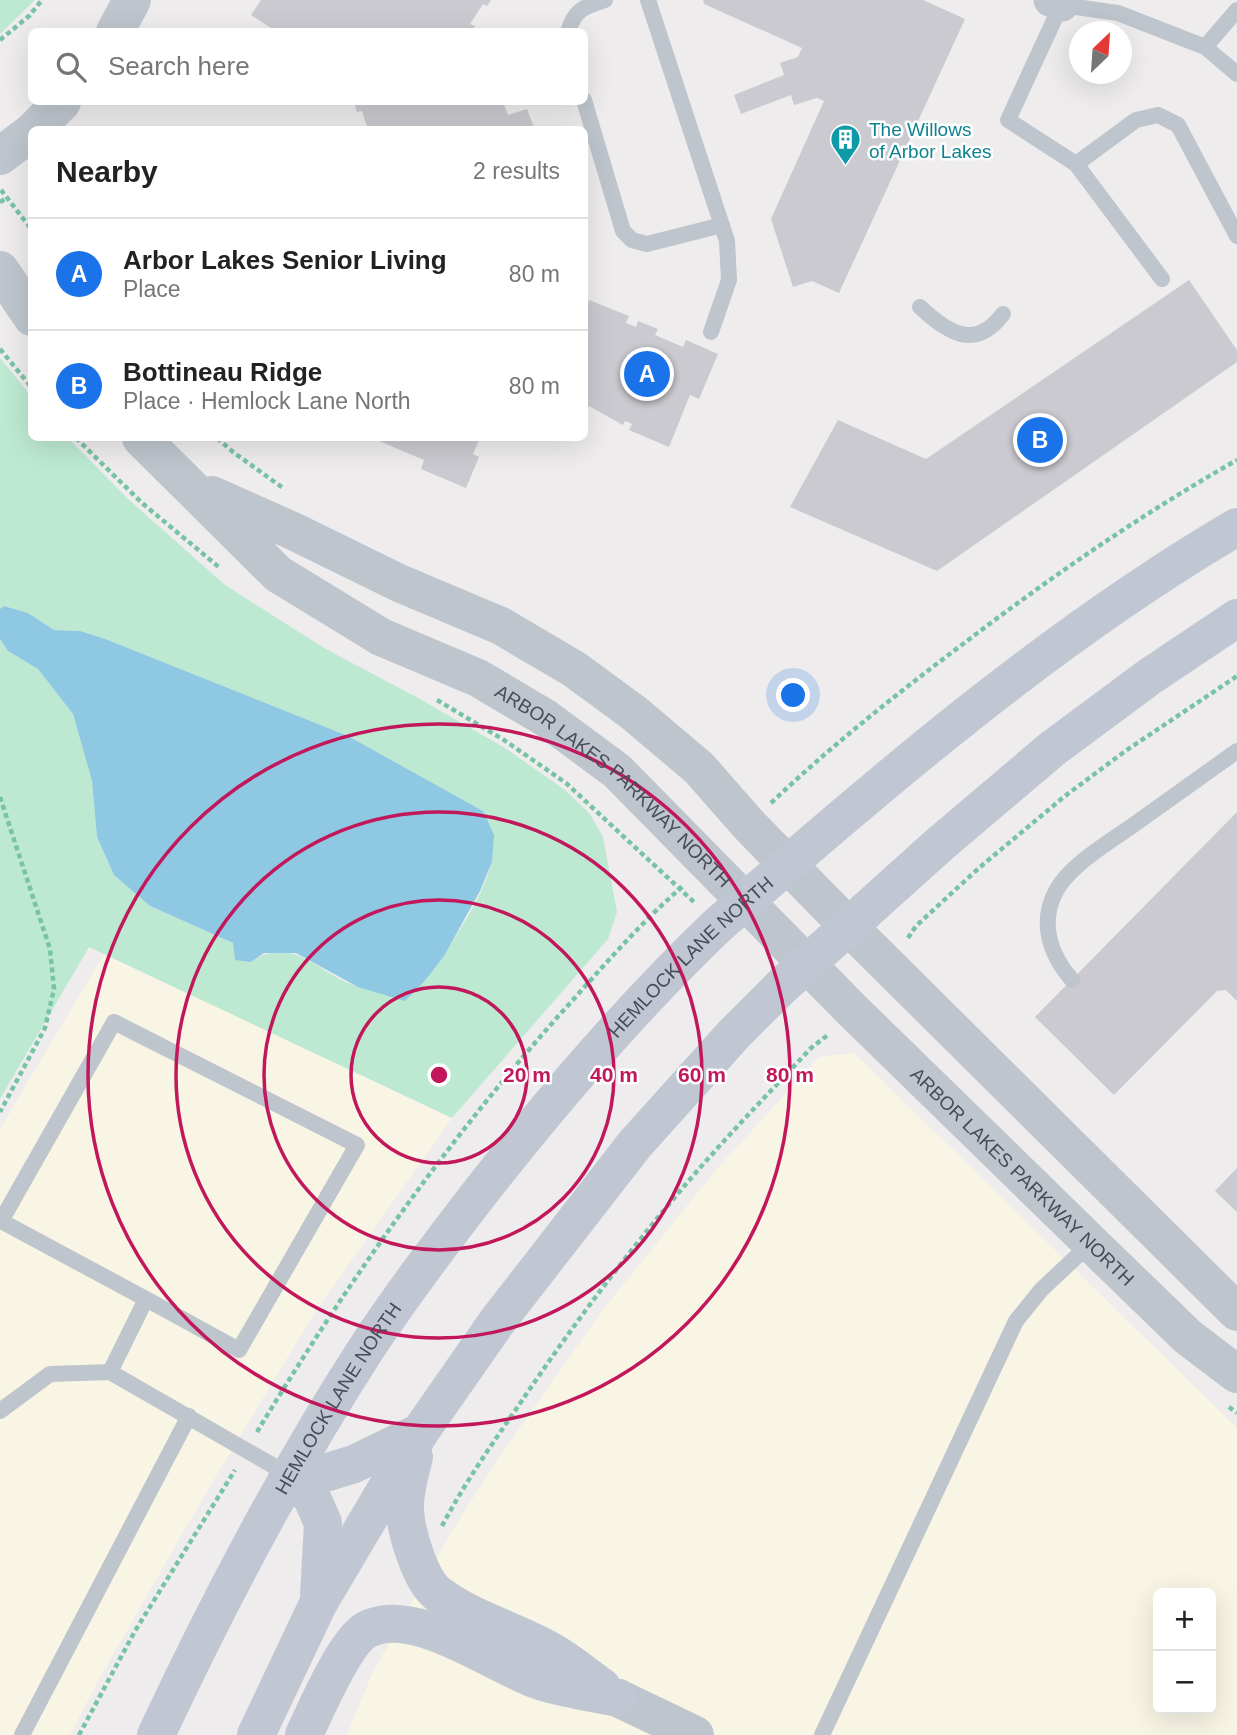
<!DOCTYPE html>
<meta charset="utf-8">
<style>
:root{--surface:#fff;--page:#f2f2f2;--text:#222;--muted:#767676;--line:#e0e0e0;--accent:#1a73e8}
body{margin:0;font-family:Arial,sans-serif;background:var(--page);color:var(--text)}
.controls{position:absolute;right:21px;bottom:21px;display:grid;overflow:hidden;border-radius:10px;box-shadow:0 7px 28px #0002}
.controls button{width:63px;height:63px;display:grid;place-items:center;padding:0;border:0;border-bottom:2px solid var(--line);background:var(--surface);color:var(--text);font:35px sans-serif}
.compass{position:absolute;left:1069px;top:21px;width:63px;height:63px;border-radius:50%;background:var(--surface);box-shadow:0 7px 28px #0002;rotate:25deg}
.you{position:absolute;left:794px;top:696px;width:24px;height:24px;margin:-18px;border:5px solid #fff;border-radius:50%;background:#1a73e8;box-shadow:0 0 0 10px #1a73e833}
.badge{display:grid;place-items:center;width:46px;height:46px;border-radius:50%;background:var(--accent);color:#fff;font-size:23px;font-weight:700}
.pin{position:absolute;translate:-50% -50%;border:4px solid #fff;box-shadow:0 2px 7px #0006}
.list{margin:0;padding:0;list-style:none}
h2{display:flex;justify-content:space-between;align-items:center;height:91px;margin:0;padding:0 28px;font-size:30px}
h2 small{font-size:23px;font-weight:400;color:var(--muted)}
.list li{display:grid;grid-template-columns:46px 1fr auto;gap:21px;align-items:center;box-sizing:border-box;height:112px;padding:0 28px;border-top:2px solid var(--line)}
.list b{display:block;font-size:26px;white-space:nowrap}
.list p{margin:0;font-size:23px;white-space:nowrap;color:var(--muted)}
.list em{font-size:23px;font-style:normal;color:var(--muted)}
.icon{flex:none;width:38px;height:38px;fill:none;stroke:currentColor;stroke-width:2;stroke-linecap:round;stroke-linejoin:round}
.map{position:relative;flex:none;width:1237px;height:1735px;overflow:hidden}
.search{position:absolute;background:var(--surface);box-shadow:0 7px 28px #0002;left:28px;top:28px;width:560px;height:77px;display:flex;align-items:center;gap:18px;box-sizing:border-box;padding:0 24px;border-radius:10px;color:var(--muted);font-size:26px}
.panel{position:absolute;background:var(--surface);box-shadow:0 7px 28px #0002;left:28px;top:126px;width:560px;height:315px;border-radius:10px}
.map>svg:first-child{display:block}
</style>
<div class="map">
<svg width="1237" height="1735" viewBox="0 0 1237 1735">
<rect width="100%" height="100%" fill="#eeecec"/>
<!-- commercial -->
<g fill="#f9f5e5" fill-rule="evenodd">
<path d="M104,954L452,1118L313,1315L207,1491L98,1681L70,1735H0V1129Z"/>
<path d="M854,1053L1237,1428V1735H347L373,1672L449,1536L497,1460L602,1311L716,1170L819,1057ZM1158,1593H1211V1709H1158Z"/>
</g>
<!-- green -->
<g fill="#bde9d2">
<path d="M0,0H35L0,34Z"/>
<path d="M0,358L31,396L32,438H68L127,498L225,585L324,648L418,698L505,748L565,790L590,814L603,837L617,912L608,939L452,1118L89,947L0,1099V639L8,651L38,669L73,714L92,781L97,837L114,875L150,906L233,943L251,962C293,932 320,976 357,986C369,990 408,984 423,983C445,954 483,899 491,864C494,852 485,824 483,811L348,736L80,631L54,630L28,613L4,606L0,609Z"/>
</g>
<!-- water -->
<path fill="#8ec8e2" d="M4,606L28,613L54,630L80,631L105,639L348,736L483,811L494,835L492,862L480,891L444,956L423,983L405,1001L358,987L296,953H264L251,962L235,960L233,943L150,906L114,875L97,837L92,781L73,714L38,669L8,651L0,639V609Z"/>
<!-- building -->
<g fill="#cacad0">
<path d="M261,0H491L487,6L483,4L470,24L475,26L472,32H277L251,15Z"/>
<path d="M703,0H923L965,19L839,293L812,281L793,287L771,219L824,101L817,98L794,105L791,95L741,114L734,95L784,75L780,63L798,57L802,48L704,4Z"/>
<path d="M354,102H503L508,115L527,109L535,130H368L362,111L357,112Z"/>
<path d="M1189,280L1237,350V362L937,571L790,507L838,420L926,459Z"/>
<path d="M589,300L629,316L626,323L636,327L638,321L658,329L655,335L683,347L686,340L718,354L699,399L690,395L669,447L629,430L632,424L625,421L623,425L589,406L587,410L584,409V305L587,306Z"/>
<path d="M372,438H480L473,454L479,457L466,488L421,469L424,460Z"/>
<path d="M1237,812V1001L1226,990L1217,991L1114,1095L1035,1017Z"/>
<path d="M1237,1168V1212L1215,1191Z"/>
</g>
<g fill="none" stroke-linecap="round" stroke-linejoin="round">
<!-- path -->
<g stroke="#78c3a6" stroke-width="4.5" stroke-dasharray="5 3.5" stroke-linecap="butt">
<path d="M0,40L29,16L42,0"/>
<path d="M1,190L32,230"/>
<path d="M0,202L7,198"/>
<path d="M0,349L32,388"/>
<path d="M76,438L142,503L220,568"/>
<path d="M217,438L233,452L283,488"/>
<path d="M437,700L504,740L566,783L695,903"/>
<path d="M0,797L50,949L54,989L45,1028L0,1112"/>
<path d="M771,803C830,747 894,696 959,647C1048,579 1140,515 1237,460"/>
<path d="M908,938L916,926L980,867L1065,796L1124,752L1237,676"/>
<path d="M1229,1407L1237,1413"/>
<path d="M257,1432C347,1283 446,1142 562,1012C601,969 639,924 683,886"/>
<path d="M442,1526C464,1484 492,1444 519,1405C572,1326 630,1249 692,1177C730,1133 771,1091 811,1048L829,1034"/>
<path d="M79,1735L135,1631L235,1470"/>
</g>
<!-- service -->
<g stroke="#bec5cd" stroke-width="16">
<path d="M648,0L727,241L729,280L711,332"/>
<path d="M1062,3L1008,120L1076,164L1162,279"/>
<path d="M1062,5L1118,13L1205,47L1237,74"/>
<path d="M568,32C575,9 584,7 605,0"/>
<path d="M1205,47L1237,10"/>
<path d="M584,100L623,231L632,240L647,244L722,225"/>
<path d="M1076,164L1136,120L1158,115L1178,125L1237,236"/>
<path d="M920,307C948,333 975,351 1003,314"/>
<path d="M1072,980C1050,955 1039,923 1056,891C1069,866 1109,842 1132,826C1167,801 1202,776 1237,751"/>
<path d="M110,1372L146,1299L239,1350L357,1145L114,1022L1,1221L146,1299"/>
<path d="M0,1411L50,1374L110,1372L291,1476"/>
<path d="M22,1735L189,1416"/>
<path d="M822,1735L1016,1321L1041,1290L1091,1243"/>
</g>
<!-- minor -->
<path stroke="#bec5cd" stroke-width="33" d="M1050,0L1062,5"/>
<!-- tertiary -->
<g stroke="#bec5cd" stroke-width="38">
<path d="M115,32L132,0"/>
<path d="M34,130L62,102"/>
<path d="M0,156L32,132"/>
<path d="M0,270L32,317"/>
<path id="s1" d="M141,438L278,574L381,637L478,678L544,717L617,771L853,1011L1091,1243L1188,1337L1237,1374"/>
<path d="M212,495L295,532L399,583L501,626L574,669L634,713L699,768L749,825L848,926L1237,1312"/>
<path d="M618,1698L695,1735"/>
</g>
<!-- secondary -->
<g stroke="#c0c7d3" stroke-width="38">
<path d="M414,1457C410,1474 404,1492 405,1510C406,1532 420,1580 438,1594C471,1619 514,1630 549,1650C568,1660 585,1675 602,1687"/>
<path d="M291,1476L312,1498L323,1523L319,1596"/>
<path d="M291,1476L328,1472L354,1464L420,1432"/>
<path id="s2" d="M156,1735C218,1603 287,1471 366,1349C402,1294 442,1242 482,1190C555,1097 632,1007 718,925C882,782 1048,638 1237,527"/>
<path d="M256,1735L318,1604L420,1432L496,1323L635,1144L734,1034L781,987L940,844L1052,749L1149,677L1237,618"/>
<path d="M304,1735C315,1711 345,1642 366,1630C413,1604 495,1666 540,1681C565,1689 592,1693 618,1698"/>
</g>
</g>
<!-- distance rings -->
<g fill="none" stroke="#c2185b" stroke-width="3.5">
<circle cx="439" cy="1075" r="88"/>
<circle cx="439" cy="1075" r="175"/>
<circle cx="439" cy="1075" r="263"/>
<circle cx="439" cy="1075" r="351"/>
</g>
<!-- icons -->
<defs>
<symbol id="building-pin" viewBox="-11 -11 22 30"><path d="M0 17L-7.5 6A9.5 9.5 0 1 1 7.5 6Z" fill="#0f9aa8" stroke="#fff"/><path d="M-4-6H4V6H1V3H-1V6H-4ZM-2.5-4.3h1.7v1.8h-1.7ZM.8-4.3h1.7v1.8H.8ZM-2.5-1h1.7V.8h-1.7ZM.8-1h1.7V.8H.8Z" fill="#fff"/></symbol>
</defs>
<g fill-rule="evenodd">
<use href="#building-pin" x="828" y="122" width="35" height="47"/>
</g>
<g text-anchor="middle" stroke-width="5" stroke-linejoin="round" paint-order="stroke">
<!-- culture labels -->
<g font-size="19" fill="#0d838f" stroke="#fff" text-anchor="start">
<text x="869" y="136">The Willows<tspan x="869" dy="22">of Arbor Lakes</tspan></text>
</g>
<!-- street labels -->
<g font-size="19" fill="#464d57" stroke="#fff">
<text dy="7" stroke="none"><textPath href="#s1" startOffset="593">ARBOR LAKES PARKWAY NORTH</textPath></text>
<text dy="7" stroke="none"><textPath href="#s2" startOffset="950">HEMLOCK LANE NORTH</textPath></text>
<text dy="7" stroke="none"><textPath href="#s1" startOffset="1160">ARBOR LAKES PARKWAY NORTH</textPath></text>
<text dy="7" stroke="none"><textPath href="#s2" startOffset="383">HEMLOCK LANE NORTH</textPath></text>
</g>
</g>
<circle cx="439" cy="1075" r="10" fill="#c2185b" stroke="#fff" stroke-width="3.5"/>
<g font-size="21" text-anchor="middle" font-weight="bold" fill="#c2185b" stroke="#fff" stroke-width="5" stroke-linejoin="round" paint-order="stroke">
<text x="527" y="1082">20 m</text>
<text x="614" y="1082">40 m</text>
<text x="702" y="1082">60 m</text>
<text x="790" y="1082">80 m</text>
</g>
</svg>
<div class="controls">
<button>+</button>
<button>−</button>
</div>
<svg class="compass" viewBox="-18 -18 36 36"><path d="M0-13l5 13h-10z" fill="#e53935"/><path d="M0 13l5-13h-10z" fill="#767676"/></svg>
<div class="you"></div>
<div class="pin badge" style="left:647px;top:374px">A</div>
<div class="pin badge" style="left:1040px;top:440px">B</div>
<div class="search"><svg class="icon" aria-label="search" viewBox="0 0 24 24"><circle cx="10" cy="10" r="6"/><path d="M15 15l6 6"/></svg>Search here</div>
<section class="panel">
<h2>Nearby<small>2 results</small></h2>
<ul class="list">
<li><span class="badge">A</span><div><b>Arbor Lakes Senior Living</b><p>Place</p></div><em>80 m</em></li>
<li><span class="badge">B</span><div><b>Bottineau Ridge</b><p>Place · Hemlock Lane North</p></div><em>80 m</em></li>
</ul>
</section>
</div>
